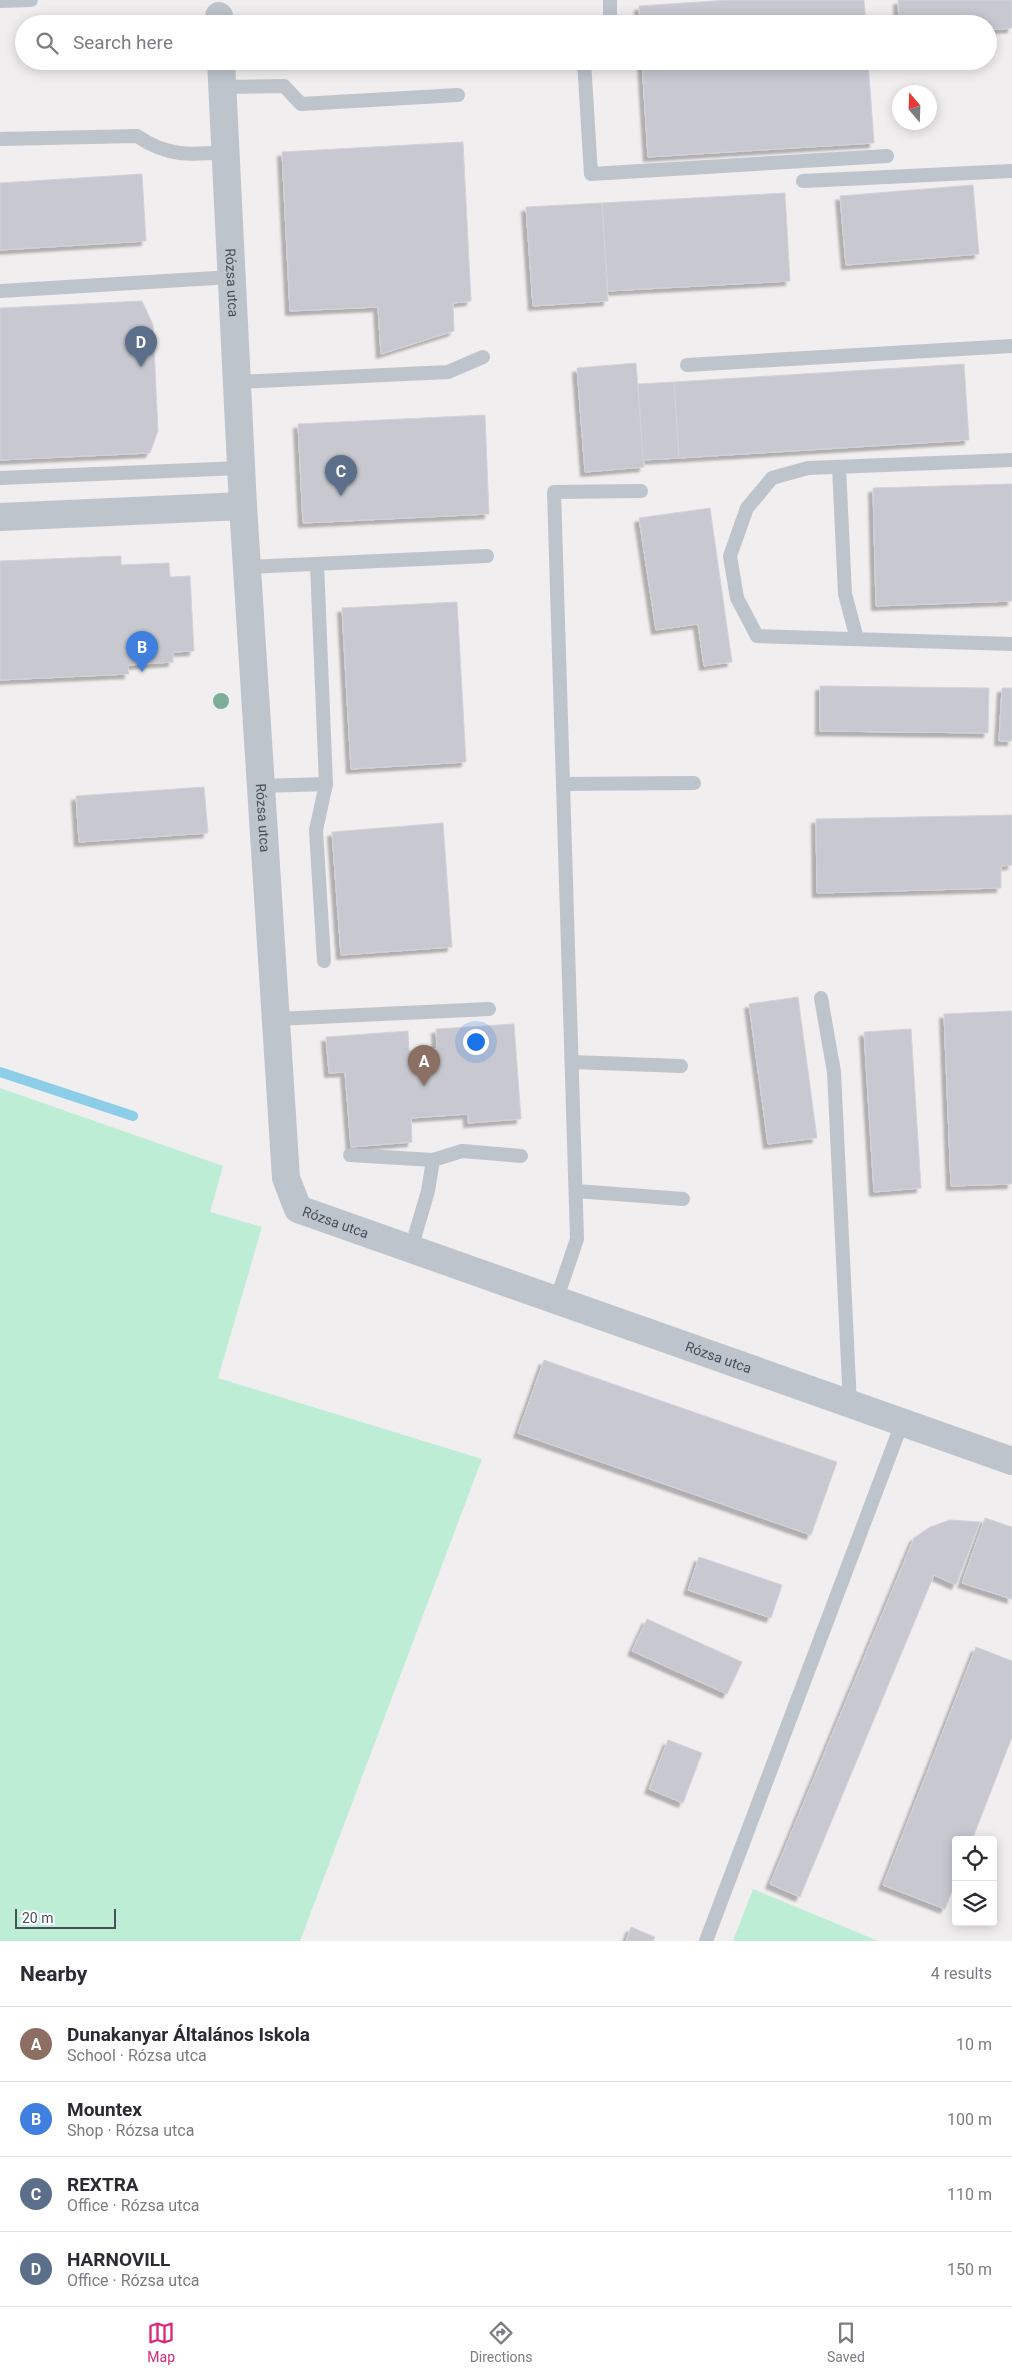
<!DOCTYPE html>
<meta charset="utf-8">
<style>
:root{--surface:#fff;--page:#f7f7f7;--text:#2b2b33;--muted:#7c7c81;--line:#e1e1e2;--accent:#db2777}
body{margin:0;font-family:Roboto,sans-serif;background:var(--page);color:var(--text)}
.controls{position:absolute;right:15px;bottom:15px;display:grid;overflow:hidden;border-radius:5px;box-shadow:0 2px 12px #0003}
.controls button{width:45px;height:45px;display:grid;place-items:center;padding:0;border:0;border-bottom:1px solid var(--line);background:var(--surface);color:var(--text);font:25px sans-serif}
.compass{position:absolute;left:892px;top:85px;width:45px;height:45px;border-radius:50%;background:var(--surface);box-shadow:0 2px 12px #0003;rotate:341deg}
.scale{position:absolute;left:15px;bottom:12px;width:101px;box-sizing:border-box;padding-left:5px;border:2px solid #474f5a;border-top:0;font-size:14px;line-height:18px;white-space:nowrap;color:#474f5a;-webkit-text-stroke:4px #fff;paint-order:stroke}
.you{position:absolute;left:475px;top:1041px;width:18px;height:18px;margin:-12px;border:4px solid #fff;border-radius:50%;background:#1a73e8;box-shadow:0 0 0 8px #1a73e833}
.badge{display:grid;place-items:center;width:32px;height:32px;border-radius:50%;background:var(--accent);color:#fff;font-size:16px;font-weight:700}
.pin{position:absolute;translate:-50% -41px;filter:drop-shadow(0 1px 2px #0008)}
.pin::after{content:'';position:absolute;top:26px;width:18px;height:15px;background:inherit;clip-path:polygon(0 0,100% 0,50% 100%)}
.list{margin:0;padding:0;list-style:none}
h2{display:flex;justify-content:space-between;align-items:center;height:65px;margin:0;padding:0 20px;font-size:21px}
h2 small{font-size:16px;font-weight:400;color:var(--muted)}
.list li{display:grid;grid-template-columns:32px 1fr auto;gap:15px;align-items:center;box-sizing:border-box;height:75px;padding:0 20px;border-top:1px solid var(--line)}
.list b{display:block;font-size:19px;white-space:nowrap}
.list p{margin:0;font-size:16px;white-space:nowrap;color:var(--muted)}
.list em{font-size:16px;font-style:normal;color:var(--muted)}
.icon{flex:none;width:28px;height:28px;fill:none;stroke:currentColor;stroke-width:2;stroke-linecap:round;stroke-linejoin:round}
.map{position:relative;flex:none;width:1012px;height:1941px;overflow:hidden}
.search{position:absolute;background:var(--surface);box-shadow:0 2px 12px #0003;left:15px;right:15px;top:15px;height:55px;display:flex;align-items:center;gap:12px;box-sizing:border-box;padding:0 18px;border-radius:28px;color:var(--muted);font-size:19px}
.sheet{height:365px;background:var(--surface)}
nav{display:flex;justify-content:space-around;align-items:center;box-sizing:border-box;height:70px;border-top:1px solid var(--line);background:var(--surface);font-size:14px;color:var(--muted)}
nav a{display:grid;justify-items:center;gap:2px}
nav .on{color:var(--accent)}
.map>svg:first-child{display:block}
</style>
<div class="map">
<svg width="1012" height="1941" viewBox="0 0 1012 1941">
<defs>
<filter id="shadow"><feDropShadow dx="-4.5" dy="4.5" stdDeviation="1" flood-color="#0004"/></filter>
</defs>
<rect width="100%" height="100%" fill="#f0eeee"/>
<!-- green -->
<g fill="#bdedd4">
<path d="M0,1088L223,1166L210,1212L262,1227L218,1378L482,1459L300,1941H0Z"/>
<path d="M753,1889L878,1941H733Z"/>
</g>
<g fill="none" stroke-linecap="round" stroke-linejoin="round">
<!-- stream -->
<path stroke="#8ccde8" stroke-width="10" d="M0,1072L133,1116"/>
</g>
<!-- building -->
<g fill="#c8c9d0" stroke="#d2d3d9" filter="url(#shadow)">
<path d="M730,0H864L866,24H640L639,6Z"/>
<path d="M898,0H1012V28L988,30V24H899Z"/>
<path d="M642,61H868L874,143L648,157Z"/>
<path d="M463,142L471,301L453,303L454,331L381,354L378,307L290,311L282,152Z"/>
<path d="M142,174L146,241L0,250V183Z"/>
<path d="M973,185L979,254L846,265L840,196Z"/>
<path d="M785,193L790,281L608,291L602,203Z"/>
<path d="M602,203L608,301L533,306L526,207Z"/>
<path d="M142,301L153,325L158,431L150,453L0,460V308Z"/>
<path d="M636,363L644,467L585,472L577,368Z"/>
<path d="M964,364L969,440L679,458L674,382Z"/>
<path d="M674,382L679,458L643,460L638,384Z"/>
<path d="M485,415L489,514L303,523L298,424Z"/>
<path d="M1012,484V601L876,606L873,488Z"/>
<path d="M710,508L732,662L704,666L698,624L656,630L639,518Z"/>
<path d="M121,556V565L169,563L170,577L190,576L194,651L173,652V662L128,665L129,674L0,680V561Z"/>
<path d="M457,602L466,762L351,769L342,608Z"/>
<path d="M820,686L989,688L988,733L820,731Z"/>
<path d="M1002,688H1012V741H999Z"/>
<path d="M204,787L208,833L79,842L76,796Z"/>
<path d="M1012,815V865L1001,866V888L817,893L816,819Z"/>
<path d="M443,823L452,947L341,955L332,832Z"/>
<path d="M798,997L817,1138L768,1144L749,1004Z"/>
<path d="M1012,1011V1184L951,1186L944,1014Z"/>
<path d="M514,1024L521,1119L468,1123V1114L411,1118L412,1142L351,1147L345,1072L329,1073L326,1037L408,1031L409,1051L437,1049L436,1029Z"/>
<path d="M911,1029L921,1188L874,1192L864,1032Z"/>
<path d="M544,1360L837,1462L811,1535L518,1433Z"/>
<path d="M985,1518L1012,1527V1599L962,1583Z"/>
<path d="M950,1520L980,1522L956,1585L934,1575L800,1897L770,1884L914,1538L930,1527Z"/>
<path d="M699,1557L782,1585L771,1618L688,1590Z"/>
<path d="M647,1619L742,1662L727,1694L632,1651Z"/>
<path d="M976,1647L1012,1661V1737L972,1840H956V1881L945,1909L883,1885Z"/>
<path d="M668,1740L702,1753L683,1803L649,1789Z"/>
<path d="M631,1927L655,1937L653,1941H626Z"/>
</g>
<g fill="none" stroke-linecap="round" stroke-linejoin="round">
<!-- service -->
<g stroke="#bdc4cc" stroke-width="14">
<path d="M0,1L31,0"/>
<path d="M610,24V0"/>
<path d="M584,61L591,174L887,156"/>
<path d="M222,87L284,86L301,104L458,95"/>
<path d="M0,139L137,136C168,157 190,155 226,152"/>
<path d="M803,181L1012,171"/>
<path d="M0,291L232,277"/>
<path d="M687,365L1012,346"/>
<path d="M237,382L448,372L483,357"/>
<path d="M1012,460L808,468L772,478L747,508L730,556L737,598L757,636L1012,644"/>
<path d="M839,467L845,594L857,639"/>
<path d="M0,478L241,468"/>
<path d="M247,567L487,556"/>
<path d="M563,784L694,783"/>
<path d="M261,786L326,784L317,564"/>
<path d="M324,961L316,830L326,784"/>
<path d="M821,998L834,1072L850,1405"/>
<path d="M276,1019L489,1009"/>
<path d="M572,1062L681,1066"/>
<path d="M350,1155L433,1160"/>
<path d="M576,1191L683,1199"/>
<path d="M411,1249L428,1191L433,1160L462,1151L521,1156"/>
<path d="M556,1301L577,1239L554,492L641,491"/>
<path d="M706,1941L902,1423"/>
</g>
<!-- minor -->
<g stroke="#bdc4cc" stroke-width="28">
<path d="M219,16L220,24"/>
<path id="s1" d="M221,61L243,506L286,1178L298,1209L1012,1461"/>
<path d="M0,517L243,506"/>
</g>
</g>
<!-- trees -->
<circle fill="#7aae98" cx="221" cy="701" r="8"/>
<g text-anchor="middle" stroke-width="4.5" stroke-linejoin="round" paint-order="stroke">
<!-- street labels -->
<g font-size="14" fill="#474f5a" stroke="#fff">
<text dy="5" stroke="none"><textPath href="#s1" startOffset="222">Rózsa utca</textPath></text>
<text dy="5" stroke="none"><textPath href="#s1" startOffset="758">Rózsa utca</textPath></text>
<text dy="5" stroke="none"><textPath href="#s1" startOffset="1192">Rózsa utca</textPath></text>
<text dy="5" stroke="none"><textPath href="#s1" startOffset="1598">Rózsa utca</textPath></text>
</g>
</g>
</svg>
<div class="controls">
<button><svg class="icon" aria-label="locate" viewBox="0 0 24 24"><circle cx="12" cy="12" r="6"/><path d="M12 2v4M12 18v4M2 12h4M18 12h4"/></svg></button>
<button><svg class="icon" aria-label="layers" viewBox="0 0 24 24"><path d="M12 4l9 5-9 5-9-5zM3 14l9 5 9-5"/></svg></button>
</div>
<svg class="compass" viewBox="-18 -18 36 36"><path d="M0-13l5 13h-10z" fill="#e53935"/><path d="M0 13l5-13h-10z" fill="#7c7c81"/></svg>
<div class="scale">20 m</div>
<div class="you"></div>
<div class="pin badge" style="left:424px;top:1086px;background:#8d6e63">A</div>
<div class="pin badge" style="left:142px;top:672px;background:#3f7fe0">B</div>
<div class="pin badge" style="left:341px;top:496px;background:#5c6f8a">C</div>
<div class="pin badge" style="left:141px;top:367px;background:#5c6f8a">D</div>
<div class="search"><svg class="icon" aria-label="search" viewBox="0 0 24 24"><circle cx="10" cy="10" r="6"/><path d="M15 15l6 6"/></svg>Search here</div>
</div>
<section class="sheet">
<h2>Nearby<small>4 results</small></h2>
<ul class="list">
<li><span class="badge" style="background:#8d6e63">A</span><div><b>Dunakanyar Általános Iskola</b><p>School · Rózsa utca</p></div><em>10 m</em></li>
<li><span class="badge" style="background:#3f7fe0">B</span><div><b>Mountex</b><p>Shop · Rózsa utca</p></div><em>100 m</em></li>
<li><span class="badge" style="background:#5c6f8a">C</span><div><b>REXTRA</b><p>Office · Rózsa utca</p></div><em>110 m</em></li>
<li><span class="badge" style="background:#5c6f8a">D</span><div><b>HARNOVILL</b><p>Office · Rózsa utca</p></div><em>150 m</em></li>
</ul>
</section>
<nav>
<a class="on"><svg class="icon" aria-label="map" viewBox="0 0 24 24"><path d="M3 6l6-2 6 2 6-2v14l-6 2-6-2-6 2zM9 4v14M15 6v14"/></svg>Map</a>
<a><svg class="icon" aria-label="directions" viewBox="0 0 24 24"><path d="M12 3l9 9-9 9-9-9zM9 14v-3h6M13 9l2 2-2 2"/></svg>Directions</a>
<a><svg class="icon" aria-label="saved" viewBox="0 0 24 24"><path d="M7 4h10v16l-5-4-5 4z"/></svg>Saved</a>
</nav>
